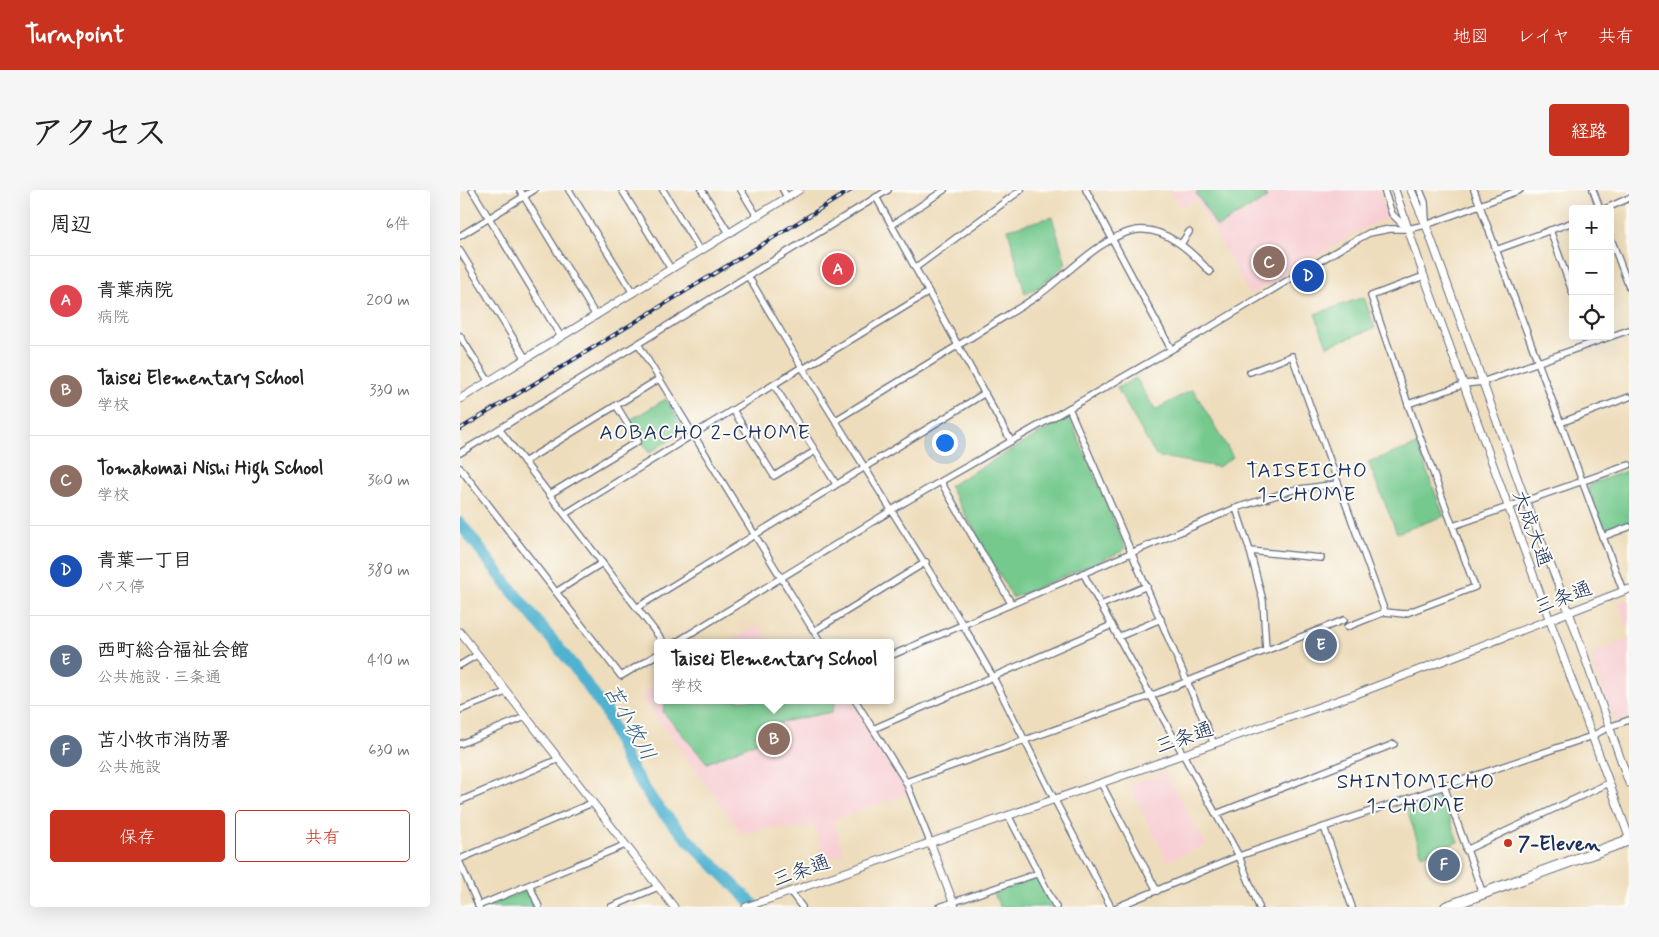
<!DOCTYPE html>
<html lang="ja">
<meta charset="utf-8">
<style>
:root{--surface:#fff;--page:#f6f6f6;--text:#222;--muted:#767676;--line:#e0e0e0;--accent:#c8321e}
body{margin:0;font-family:Mynerve,"Klee One",sans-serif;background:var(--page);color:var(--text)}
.controls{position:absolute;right:15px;top:15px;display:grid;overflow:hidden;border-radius:5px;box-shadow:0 5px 20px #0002}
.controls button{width:45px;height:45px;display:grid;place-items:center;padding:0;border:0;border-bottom:1px solid var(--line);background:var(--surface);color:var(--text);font:25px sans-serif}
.you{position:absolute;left:484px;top:252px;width:18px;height:18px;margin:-12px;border:4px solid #fff;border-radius:50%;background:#1a73e8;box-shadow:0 0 0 8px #1a73e833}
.badge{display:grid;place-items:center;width:32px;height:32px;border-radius:50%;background:var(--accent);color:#fff;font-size:16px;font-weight:700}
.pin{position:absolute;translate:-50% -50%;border:2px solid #fff;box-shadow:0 1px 5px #0006}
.popup{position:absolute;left:194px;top:449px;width:240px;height:65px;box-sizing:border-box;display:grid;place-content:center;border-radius:5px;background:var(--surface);filter:drop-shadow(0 1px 4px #0005);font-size:16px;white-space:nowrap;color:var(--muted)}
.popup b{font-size:19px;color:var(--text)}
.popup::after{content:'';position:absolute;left:50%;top:100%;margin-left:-10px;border:10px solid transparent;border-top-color:var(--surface)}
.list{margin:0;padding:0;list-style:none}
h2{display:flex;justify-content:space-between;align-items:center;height:65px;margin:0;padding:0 20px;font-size:21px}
h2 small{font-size:16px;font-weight:400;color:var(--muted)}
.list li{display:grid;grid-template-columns:32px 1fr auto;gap:15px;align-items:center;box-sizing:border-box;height:90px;padding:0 20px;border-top:1px solid var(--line)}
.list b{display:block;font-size:19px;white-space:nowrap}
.list p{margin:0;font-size:16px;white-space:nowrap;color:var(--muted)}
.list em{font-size:16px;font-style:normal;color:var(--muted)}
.actions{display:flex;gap:10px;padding:15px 20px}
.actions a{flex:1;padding:11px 0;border:1px solid var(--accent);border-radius:5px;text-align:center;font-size:18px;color:var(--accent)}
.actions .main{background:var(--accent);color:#fff}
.icon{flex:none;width:28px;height:28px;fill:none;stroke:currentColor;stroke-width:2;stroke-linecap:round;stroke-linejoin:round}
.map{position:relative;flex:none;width:1169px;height:717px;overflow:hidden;border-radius:5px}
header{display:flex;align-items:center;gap:30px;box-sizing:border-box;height:70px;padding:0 25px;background:var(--accent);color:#fff}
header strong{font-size:24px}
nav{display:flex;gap:28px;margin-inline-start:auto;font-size:18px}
.intro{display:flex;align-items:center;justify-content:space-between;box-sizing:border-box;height:120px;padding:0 30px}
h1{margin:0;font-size:35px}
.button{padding:12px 22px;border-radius:5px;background:var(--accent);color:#fff;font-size:18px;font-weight:700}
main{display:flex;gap:30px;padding:0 30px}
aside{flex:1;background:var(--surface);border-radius:5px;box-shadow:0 5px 20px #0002}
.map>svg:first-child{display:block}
</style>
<header>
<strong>Turnpoint</strong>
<nav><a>地図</a><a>レイヤ</a><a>共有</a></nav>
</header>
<div class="intro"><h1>アクセス</h1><a class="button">経路</a></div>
<main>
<aside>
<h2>周辺<small>6件</small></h2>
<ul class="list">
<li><span class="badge" style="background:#e0444e">A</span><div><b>青葉病院</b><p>病院</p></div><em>200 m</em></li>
<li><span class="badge" style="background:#8d6e63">B</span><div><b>Taisei Elementary School</b><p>学校</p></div><em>330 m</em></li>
<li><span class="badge" style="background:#8d6e63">C</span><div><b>Tomakomai Nishi High School</b><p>学校</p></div><em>360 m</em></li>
<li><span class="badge" style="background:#1a4fb4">D</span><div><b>青葉一丁目</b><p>バス停</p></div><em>380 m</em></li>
<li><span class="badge" style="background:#5c6f8a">E</span><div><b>西町総合福祉会館</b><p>公共施設 · 三条通</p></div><em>410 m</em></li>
<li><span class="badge" style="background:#5c6f8a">F</span><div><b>苫小牧市消防署</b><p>公共施設</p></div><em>630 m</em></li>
</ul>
<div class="actions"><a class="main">保存</a><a>共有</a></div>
</aside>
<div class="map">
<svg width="1169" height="717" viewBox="0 0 1169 717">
<rect width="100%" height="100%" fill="#fdfcf7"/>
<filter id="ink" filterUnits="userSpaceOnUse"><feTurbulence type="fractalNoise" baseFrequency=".02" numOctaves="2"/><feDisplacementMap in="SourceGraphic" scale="10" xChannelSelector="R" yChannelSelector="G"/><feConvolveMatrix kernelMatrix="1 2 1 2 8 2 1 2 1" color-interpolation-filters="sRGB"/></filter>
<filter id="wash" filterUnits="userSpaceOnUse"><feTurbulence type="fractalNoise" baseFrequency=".0096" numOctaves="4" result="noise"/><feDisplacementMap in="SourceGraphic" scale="20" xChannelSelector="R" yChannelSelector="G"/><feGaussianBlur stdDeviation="1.12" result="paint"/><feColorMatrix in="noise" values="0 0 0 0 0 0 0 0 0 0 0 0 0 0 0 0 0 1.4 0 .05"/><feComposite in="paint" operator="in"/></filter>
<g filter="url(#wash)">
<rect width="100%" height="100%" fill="#eeddbc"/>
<!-- built -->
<g fill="#f7cfd4">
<path d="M710,0H918L928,28L902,39L790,105L736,9L721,17Z"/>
<path d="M1169,409V440L1158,413Z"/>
<path d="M297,435L309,453H267Z"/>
<path d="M1169,449V527L1155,532L1130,465Z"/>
<path d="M198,494V510H391L443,594L446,604L373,630L384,663L365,670L355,637L305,639L283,645L180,505Z"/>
<path d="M705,582L746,655L707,671L669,594Z"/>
</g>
<!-- green -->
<g fill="#74c98d" stroke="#487c76">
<path d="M741,0H802L807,8L757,37L736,3Z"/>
<path d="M592,27L606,74L579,97L565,104L548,39Z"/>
<path d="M904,107L915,138L867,156L855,124Z"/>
<path d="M676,188L695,220L733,199L773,267L758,277L696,266L657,198Z"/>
<path d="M206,209L225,241L189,263L170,230Z"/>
<path d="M606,228L610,229L665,357L663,361L555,407H552L489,296Z"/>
<path d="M957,255L984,326L937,343L908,272Z"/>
<path d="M1169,280V332L1147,340L1144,339L1128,298L1130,294Z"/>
<path d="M206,510H376L372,522L321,532L311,546L247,573L203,522Z"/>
<path d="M980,601L998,652L962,665L945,614Z"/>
<path d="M574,687L577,688L593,717H540L534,704L535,701Z"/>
<path d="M68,700L75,717H26Z"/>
</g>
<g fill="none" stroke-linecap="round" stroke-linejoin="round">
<!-- river -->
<path stroke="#51b2d0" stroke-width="12" d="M0,333L49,397L115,478L146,522L167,572L195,614L229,651L296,717"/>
</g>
</g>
<g filter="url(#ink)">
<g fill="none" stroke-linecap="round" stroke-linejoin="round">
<defs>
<g id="minor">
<path d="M12,0L101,147"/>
<path d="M60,0L136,126"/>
<path d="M109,0L173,103"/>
<path d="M162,0L211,79"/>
<path d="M203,0L240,61"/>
<path d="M242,0L269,43"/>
<path d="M281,0L297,26"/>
<path d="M323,0L327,7"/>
<path d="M626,0L711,159"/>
<path d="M924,0L932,24L947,39"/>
<path d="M960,0L965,12L966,30"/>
<path d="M1014,0L1163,401"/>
<path d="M1133,0L1140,19"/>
<path d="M416,7L551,251"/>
<path d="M1145,19L1169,8"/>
<path d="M432,35L484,0"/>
<path d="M1090,40L1113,104"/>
<path d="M0,46L74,0"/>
<path d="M1150,46L1169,97"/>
<path d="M721,54L729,42"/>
<path d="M1036,60L1113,32"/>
<path d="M0,61L66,169"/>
<path d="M455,78L561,0"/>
<path d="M288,86L342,177L503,435L533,487L588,597L651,717"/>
<path d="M0,146L29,192"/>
<path d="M178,154L361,453"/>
<path d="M343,179L469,102"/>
<path d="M790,182L832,166L925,422L887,437"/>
<path d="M314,195L376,294"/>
<path d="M948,214L1005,194L1022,192L1169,140"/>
<path d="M609,218L754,554"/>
<path d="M273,220L314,286L355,261"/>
<path d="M376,230C422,202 469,173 515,145C535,132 557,120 576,107C605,87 642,45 677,40C706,37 732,62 750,82"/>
<path d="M1100,233L1169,207"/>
<path d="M39,239L204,453"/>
<path d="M0,263L428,0"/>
<path d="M64,272L199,189"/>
<path d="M0,278L161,486L198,464"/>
<path d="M481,292L551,413"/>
<path d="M90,304L178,251L156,215"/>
<path d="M776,318L790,361L803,411L806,460"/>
<path d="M105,324L342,177"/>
<path d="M993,336L1169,275"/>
<path d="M1142,347L1169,337"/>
<path d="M790,361L861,368"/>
<path d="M623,383L779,666L799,717"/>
<path d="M96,402L142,373"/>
<path d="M641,415L687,396"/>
<path d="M178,417L525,203"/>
<path d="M925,422L944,424L1015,397L948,214L911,106L964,86"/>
<path d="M354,441L466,372"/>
<path d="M658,447L701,429"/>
<path d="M215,453L445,312L742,142L885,56L909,43L930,39H947L966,35L1060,0"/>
<path d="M430,466L776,318L833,300L877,294"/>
<path d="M0,475L17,465"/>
<path d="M395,510L446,592L470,652"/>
<path d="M0,520L46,502"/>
<path d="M413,539L652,435"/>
<path d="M0,554L65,527"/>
<path d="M446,592L690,506L884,430"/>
<path d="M641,593L697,701"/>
<path d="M984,596L1023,704"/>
<path d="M0,611L99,569"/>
<path d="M756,624L934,554"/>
<path d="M548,625L596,717"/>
<path d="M864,637L892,717"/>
<path d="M1006,660L1149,593"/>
<path d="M0,669L132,613"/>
<path d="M0,673L19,717"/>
<path d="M70,696L79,717"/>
<path d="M330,701L342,717"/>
<path d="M18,716L165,655"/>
<path d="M151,717L198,697"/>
<path d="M479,717L579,683"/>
<path d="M657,717L779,666L1132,546L1149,537L1169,530"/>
</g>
<g id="tertiary">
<path d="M935,0L964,86L1169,647"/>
<path d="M951,0L966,35L1066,312L1109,422L1169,593"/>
<path d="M0,209L339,0"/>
<path d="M0,442L214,717"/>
<path d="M470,652L495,717"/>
<path d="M286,717L899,503L1169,399"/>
</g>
<path id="trunk" d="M986,717L1169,650"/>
</defs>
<!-- minor casing -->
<use href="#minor" stroke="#656c7f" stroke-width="8"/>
<!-- tertiary casing -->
<use href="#tertiary" stroke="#656c7f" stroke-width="9"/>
<!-- trunk casing -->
<use href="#trunk" stroke="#656c7f" stroke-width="12"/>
<!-- minor -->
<use href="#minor" stroke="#fff" stroke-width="5.5"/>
<!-- tertiary -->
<use href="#tertiary" stroke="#fff" stroke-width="7"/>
<!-- trunk -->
<use href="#trunk" stroke="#fff" stroke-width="10"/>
<defs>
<path id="rail" d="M0,239L391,0"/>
</defs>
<!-- rail casing -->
<use href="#rail" stroke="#1b2f5e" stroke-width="4"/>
<!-- rail -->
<use href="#rail" stroke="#fdfcf7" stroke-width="2" stroke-dasharray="5.5" stroke-linecap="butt"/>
</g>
</g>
<!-- markers -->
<circle fill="#c8321e" stroke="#fdfcf7" stroke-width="2" cx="1048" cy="653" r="5"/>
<g text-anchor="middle" stroke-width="4" stroke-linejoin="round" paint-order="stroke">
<!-- street labels -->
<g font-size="20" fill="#1b2f5e" stroke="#fdfcf7">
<text transform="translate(1073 338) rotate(70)" y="7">大成大通</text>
<text transform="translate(1103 407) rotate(-21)" y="7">三条通</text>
<text transform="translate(724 547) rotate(-19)" y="7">三条通</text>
<text transform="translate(341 680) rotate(-20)" y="7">三条通</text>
</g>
<!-- poi labels -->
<g font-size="20" font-weight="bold" fill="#1b2f5e" stroke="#fdfcf7" text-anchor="start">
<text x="1058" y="660">7-Eleven</text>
</g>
<!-- neighbourhood labels -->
<g font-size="21" letter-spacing="1" fill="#1b2f5e" stroke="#fdfcf7">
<text x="245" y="249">AOBACHO 2-CHOME</text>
<text x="847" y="287">TAISEICHO<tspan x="847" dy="24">1-CHOME</tspan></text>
<text x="956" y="598">SHINTOMICHO<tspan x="956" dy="24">1-CHOME</tspan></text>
</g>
<!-- water labels -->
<g font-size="21" font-style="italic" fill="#2e5d86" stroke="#fdfcf7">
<text transform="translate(170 532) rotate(61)" y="7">苫小牧川</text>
</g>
</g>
</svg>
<div class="controls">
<button>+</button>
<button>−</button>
<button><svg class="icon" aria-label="locate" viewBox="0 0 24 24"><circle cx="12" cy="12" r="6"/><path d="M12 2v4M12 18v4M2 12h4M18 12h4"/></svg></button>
</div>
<div class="you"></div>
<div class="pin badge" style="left:378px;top:79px;background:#e0444e">A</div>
<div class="pin badge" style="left:314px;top:549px;background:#8d6e63">B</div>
<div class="popup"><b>Taisei Elementary School</b>学校</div>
<div class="pin badge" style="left:809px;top:72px;background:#8d6e63">C</div>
<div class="pin badge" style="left:848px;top:86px;background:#1a4fb4">D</div>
<div class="pin badge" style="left:861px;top:455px;background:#5c6f8a">E</div>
<div class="pin badge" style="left:984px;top:675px;background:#5c6f8a">F</div>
</div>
</main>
